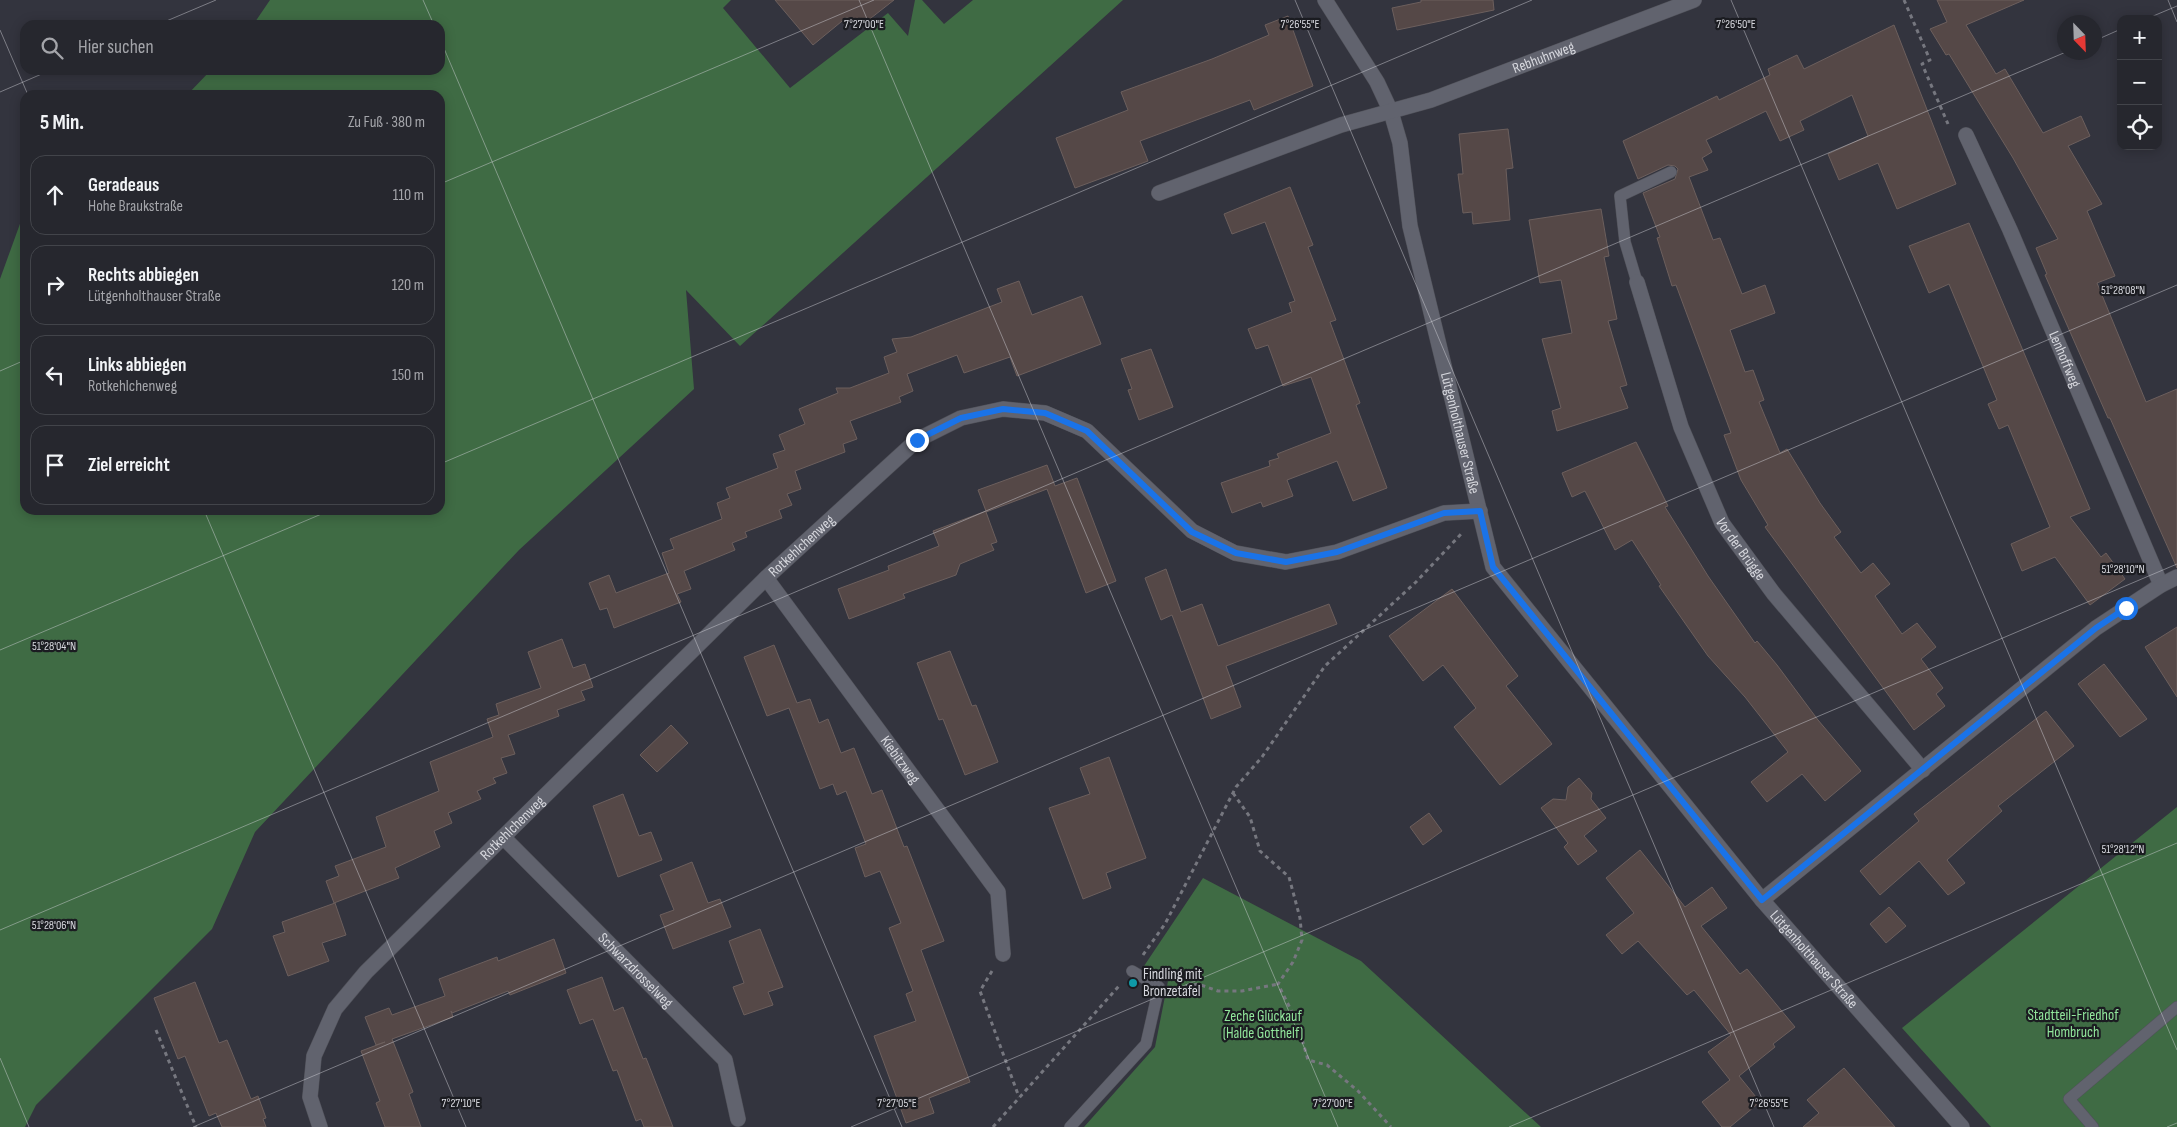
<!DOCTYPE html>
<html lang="de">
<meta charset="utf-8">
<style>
:root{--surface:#26272e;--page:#32333a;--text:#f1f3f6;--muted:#a4a5aa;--line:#42444a}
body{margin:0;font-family:"Sofia Sans Condensed",sans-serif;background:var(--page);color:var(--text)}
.controls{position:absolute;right:15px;top:15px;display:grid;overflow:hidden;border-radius:10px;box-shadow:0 2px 12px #0003}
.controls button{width:45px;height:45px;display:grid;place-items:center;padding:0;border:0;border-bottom:1px solid var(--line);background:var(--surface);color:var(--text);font:25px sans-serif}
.compass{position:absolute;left:2057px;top:15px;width:45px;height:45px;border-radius:50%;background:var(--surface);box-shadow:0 2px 12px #0003;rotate:157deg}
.stop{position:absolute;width:15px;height:15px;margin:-11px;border:4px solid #1a73e8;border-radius:50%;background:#fff}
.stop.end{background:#1a73e8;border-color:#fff;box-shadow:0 1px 5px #0008}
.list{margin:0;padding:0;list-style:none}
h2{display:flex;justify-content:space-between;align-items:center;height:65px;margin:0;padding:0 20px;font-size:21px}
h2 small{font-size:16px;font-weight:400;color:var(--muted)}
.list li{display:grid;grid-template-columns:32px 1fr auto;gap:15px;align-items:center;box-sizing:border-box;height:80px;margin:0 10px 10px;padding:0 10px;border:1px solid var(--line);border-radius:15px}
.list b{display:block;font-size:19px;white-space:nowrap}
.list p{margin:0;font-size:16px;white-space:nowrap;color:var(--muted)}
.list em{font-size:16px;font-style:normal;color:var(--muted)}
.icon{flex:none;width:28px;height:28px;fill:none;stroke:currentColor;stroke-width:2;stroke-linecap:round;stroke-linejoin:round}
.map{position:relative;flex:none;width:2177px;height:1127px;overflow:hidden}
.search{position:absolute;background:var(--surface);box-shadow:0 2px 12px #0003;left:20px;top:20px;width:425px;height:55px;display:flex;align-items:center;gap:12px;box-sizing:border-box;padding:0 18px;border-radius:15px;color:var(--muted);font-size:19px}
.panel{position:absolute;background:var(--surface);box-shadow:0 2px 12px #0003;left:20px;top:90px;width:425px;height:425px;border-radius:15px}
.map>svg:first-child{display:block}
</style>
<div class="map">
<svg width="2177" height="1127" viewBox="0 0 2177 1127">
<rect width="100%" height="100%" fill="#33343e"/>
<!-- green -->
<g fill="#3f6b44">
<path d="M270,0H731L723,8L790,88L888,13L908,36L915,0H922L944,24L973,0H1123L740,346L686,290L694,389L519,550L255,832L212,929L36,1105L25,1127H0V279L25,210V510H440V95H187L211,70H440V25H253Z"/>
<path d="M2177,807V1127H1991L1902,1028Z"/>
<path d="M1203,878L1361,961L1541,1127H1084L1155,1047L1168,981L1144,966Z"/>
</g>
<!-- building -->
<g fill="#554847" stroke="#6c5f5d">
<path d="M775,0H894L857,29L847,17L813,45Z"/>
<path d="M1421,0H1493L1494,10L1397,30L1392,8L1421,2Z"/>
<path d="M1937,0H2024L1966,25L1996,74L2005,69L2043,133L2081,116L2090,136L2068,146L2102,204L2087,211L2115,276L2097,283L2146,402L2177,389V568L2110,418H2108L2045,275L2047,274L2036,248L2058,239L2013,158L1949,54L1946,55L1930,29L1947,22Z"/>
<path d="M1288,16L1313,86L1254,110L1250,100L1140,141L1148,161L1075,188L1056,138L1128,110L1121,92L1212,59L1269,35L1265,25Z"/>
<path d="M1894,25L1956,184L1897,209L1878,163L1839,180L1828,154L1868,136L1852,95L1800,121L1804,130L1780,141L1766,111L1706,140L1712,152L1702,158L1708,170L1689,177L1713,240L1720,238L1742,294L1765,285L1775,313L1730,330L1745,372L1753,370L1764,400L1759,402L1780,453L1787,449L1820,503L1841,532L1834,537L1861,573L1873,563L1890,584L1875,596L1902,634L1917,623L1936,647L1921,659L1943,688L1936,694L1945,706L1914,730L1765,527L1768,525L1741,480L1724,435L1731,433L1676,285L1672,286L1657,238L1660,237L1643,193L1675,179L1678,169L1675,166L1668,165L1638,179L1623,141L1717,96L1719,100L1770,75L1768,69L1797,55L1804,69Z"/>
<path d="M1508,129L1513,168L1506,169L1510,220L1473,224L1472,212L1463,213L1458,174H1463L1459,134Z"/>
<path d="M1290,187L1313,245L1308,247L1336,320L1330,322L1360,403L1356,405L1387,488L1353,501L1337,461L1287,480L1293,496L1263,507L1261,502L1232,513L1221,483L1270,466L1269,461L1279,458L1277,454L1331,433L1311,377L1283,386L1268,345L1256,349L1248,329L1292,312L1289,303L1295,301L1265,222L1232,234L1224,214Z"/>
<path d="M1601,209L1609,256L1604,257L1617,319L1608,321L1627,385L1620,387L1628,408L1557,431L1552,411L1561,408L1542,339L1572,333L1561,280L1540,283L1529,220Z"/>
<path d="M1969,223L2090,509L2070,517L2101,557L2106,553L2125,579L2090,605L2055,557L2022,571L2011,544L2050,527L2008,425L1999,429L1988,404L1997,400L1949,284L1929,293L1909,246Z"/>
<path d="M1019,281L1032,315L1082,296L1101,344L1017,376L1010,357L964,373L957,355L907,374L913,391L899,397L901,402L850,421L857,439L843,444L845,452L795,471L801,489L787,494L792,505L779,510L782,518L745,532L747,537L732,543L735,550L684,571L691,589L677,594L681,602L614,628L607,608L600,610L589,583L609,575L616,593L669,573L662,553L674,549L670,539L722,519L717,503L730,498L726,488L778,468L773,454L785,450L779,435L805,424L799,409L838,393L836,388H850L889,373L884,357L897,352L892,339L911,337L1002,302L997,289Z"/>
<path d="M1151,349L1173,407L1139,420L1128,390L1132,389L1121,359Z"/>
<path d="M1636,442L1668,506L1665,507L1708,576L1755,643L1757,641L1777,665L1818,720L1861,771L1825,801L1802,774L1767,802L1751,782L1788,752L1745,697L1708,656L1659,586L1661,585L1632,540L1615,550L1585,491L1572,497L1562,473Z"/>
<path d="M1047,465L1055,486L1077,478L1116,581L1086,593L1047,489L986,512L997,542L991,544L994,550L960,564L956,575L903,594L905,598L849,619L838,589L889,570L888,566L939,546L933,531L986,511L978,490Z"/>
<path d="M1166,569L1181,612L1202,604L1218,646L1329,604L1337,624L1226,666L1241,707L1211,719L1172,615L1161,620L1145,578Z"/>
<path d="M1452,589L1518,676L1506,686L1552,744L1500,785L1454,727L1476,708L1443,665L1423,681L1389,636Z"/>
<path d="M2177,627V697L2145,647Z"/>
<path d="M562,639L573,668L585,664L593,687L581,691L585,700L557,710L559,716L508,735L515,754L501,758L507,773L493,778L496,783L477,791L481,799L448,813L452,823L434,831L440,847L395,868L399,878L334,903L326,881L339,876L335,866L386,847L376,817L439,791L430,762L493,737L487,719L499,715L496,704L541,688L528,652Z"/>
<path d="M774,645L797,703L810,699L819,723L828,719L841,753L854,748L872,794L882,790L904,847L907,846L944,941L921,950L970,1082L929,1098L934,1113L906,1123L874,1036L916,1021L906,994L913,991L889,928L901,923L880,871L865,877L855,848L866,844L846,791L837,795L833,784L820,789L789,708L767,716L744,657Z"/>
<path d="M950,651L972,706L976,705L998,762L965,775L943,719L939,720L917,663Z"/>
<path d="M2104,664L2147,719L2120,737L2078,684Z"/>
<path d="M2046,711L2074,746L1998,806L2002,811L1947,860L1965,883L1948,895L1919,861L1880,895L1860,871L1919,821L1914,814Z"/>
<path d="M671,725L688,743L657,772L640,755Z"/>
<path d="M1109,757L1146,858L1106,873L1111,888L1083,899L1049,808L1090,794L1080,768Z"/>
<path d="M1579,778L1592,793L1591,799L1606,818L1584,836L1597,851L1578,865L1564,847L1568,843L1541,808L1553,799L1566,800L1568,787Z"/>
<path d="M623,794L639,836L651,832L662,860L618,877L593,806Z"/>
<path d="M1429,813L1442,831L1423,845L1410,827Z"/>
<path d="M1640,850L1685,907L1712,887L1727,908L1701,926L1740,974L1747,969L1795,1027L1773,1044L1775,1047L1739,1076L1760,1102L1730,1127H1722L1702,1102L1730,1080L1708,1052L1731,1035L1694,990L1687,995L1638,941L1622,954L1606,935L1634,913L1606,878Z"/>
<path d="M692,862L708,903L720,899L731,927L673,949L660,915L674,910L660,875Z"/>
<path d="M335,903L346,935L322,943L329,961L288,976L273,936L285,932L282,922Z"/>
<path d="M1889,907L1906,926L1886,943L1870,924Z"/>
<path d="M760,929L783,987L768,992L773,1005L744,1015L733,987L744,983L729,941Z"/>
<path d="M554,939L566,973L510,995L508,991L452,1013L451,1011L453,1017L392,1039L413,1092L409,1094L421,1127H385L376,1103L380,1101L361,1051L385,1042L376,1045L365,1017L389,1008L392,1015L445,996L439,979L497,957L498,961Z"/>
<path d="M602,977L614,1011L623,1007L643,1059L646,1058L673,1127H644L641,1119L636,1121L617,1070L613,1071L593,1019L580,1024L567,990Z"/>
<path d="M195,982L219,1043L227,1040L251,1099L258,1096L266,1118L263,1119L266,1127H222L216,1113L209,1116L185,1056L178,1059L154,998Z"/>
<path d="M1844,1068L1895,1127H1803L1819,1113L1807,1100Z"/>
</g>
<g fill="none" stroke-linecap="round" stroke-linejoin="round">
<defs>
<g id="lane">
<path d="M1637,282L1625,242L1620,196L1671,172"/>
<path d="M1070,1127L1146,1044L1159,987L1132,971"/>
<path d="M2093,1127L2069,1099L2177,1007"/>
</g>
<g id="street">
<path id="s1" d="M1325,0L1377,82L1391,112L1400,143L1410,226L1493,567L1762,900L1962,1127"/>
<path id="s2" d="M1966,135L2010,230L2161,585"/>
<path id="s3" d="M1159,193L1341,125L1431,100L1694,0"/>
<path id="s4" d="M1637,282L1681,427L1722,523L1774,594L1923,770"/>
<path id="s5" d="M766,578L998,892L1003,954"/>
<path id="s6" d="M503,837L725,1060L738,1119"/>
<path d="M1762,900L2096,628L2161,585L2177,577"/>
<path id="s7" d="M320,1127L310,1097L314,1056L335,1009L366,972L766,578L917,440L961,418L1003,409L1045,413L1087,431L1192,531L1235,553L1286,562L1337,552L1444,513L1480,511"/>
</g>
</defs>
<!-- lane casing -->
<use href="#lane" stroke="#505159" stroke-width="12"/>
<!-- street casing -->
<use href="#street" stroke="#505159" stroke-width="16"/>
<!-- path -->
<g stroke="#76777f" stroke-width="3" stroke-dasharray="4 4" stroke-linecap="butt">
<path d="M1904,0L1930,60L1922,64L1948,124"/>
<path d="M1233,793L1250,817L1260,851L1289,877L1300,918L1302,940L1293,962L1278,984L1297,1022L1308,1060L1327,1065L1358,1091L1391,1127"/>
<path d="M1143,955L1165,924L1236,787L1262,757L1325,666L1416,582L1462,533"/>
<path d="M992,971L980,991L1019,1097"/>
<path d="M1178,988L1198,984L1218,991H1242L1278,984"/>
<path d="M156,1030L196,1127"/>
<path d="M993,1127L1119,986"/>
</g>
<!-- lane -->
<use href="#lane" stroke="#61636e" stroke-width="11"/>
<!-- street -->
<use href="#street" stroke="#61636e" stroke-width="15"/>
</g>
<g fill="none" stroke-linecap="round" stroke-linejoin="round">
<!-- route -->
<path stroke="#1a73e8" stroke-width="6" d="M917,440L961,418L1003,409L1045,413L1087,431L1192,532L1236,553L1286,562L1337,552L1444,513L1480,511L1493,567L1762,900L2096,628L2126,608"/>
</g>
<!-- ticks -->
<path fill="none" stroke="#d7d8de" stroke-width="1" stroke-opacity="0.45" d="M423,0L434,25M859,0L1338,1127M1295,0L1774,1127M1731,0L2177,1050M2168,0L2177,22M2146,19L2177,6M157,25L216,0M0,30L28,95M440,39L902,1127M2094,41L2121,29M0,92L51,70M440,184L874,0M0,371L25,360M440,464L1532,0M204,510L466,1127M0,650L331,510M0,930L2066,52M0,1058L29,1127M193,1127L2177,285M851,1127L2177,564M1509,1127L2177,843M2167,1127L2177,1123"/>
<!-- markers -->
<circle fill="#0f9aa8" stroke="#1b1c21" stroke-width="2" cx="1133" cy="983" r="5"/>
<g text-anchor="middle" stroke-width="4.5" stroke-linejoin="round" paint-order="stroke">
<!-- street labels -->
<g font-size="15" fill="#d7d8de" stroke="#1b1c21">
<text dy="5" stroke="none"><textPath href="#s3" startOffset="408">Rebhuhnweg</textPath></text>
<text dy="5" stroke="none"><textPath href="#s2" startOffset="245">Lenhoffweg</textPath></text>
<text dy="5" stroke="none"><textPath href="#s1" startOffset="459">Lütgenholthauser Straße</textPath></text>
<text dy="5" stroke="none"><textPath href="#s7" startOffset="782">Rotkehlchenweg</textPath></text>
<text dy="5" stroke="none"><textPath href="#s4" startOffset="288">Vor der Brügge</textPath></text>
<text dy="5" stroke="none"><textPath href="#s5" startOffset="226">Kiebitzweg</textPath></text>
<text dy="5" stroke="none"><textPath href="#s7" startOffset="378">Rotkehlchenweg</textPath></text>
<text dy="5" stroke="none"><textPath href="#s1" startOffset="1104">Lütgenholthauser Straße</textPath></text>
<text dy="5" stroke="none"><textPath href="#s6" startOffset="188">Schwarzdrosselweg</textPath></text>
</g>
<!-- poi labels -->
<g font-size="15" fill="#d7d8de" stroke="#1b1c21" text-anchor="start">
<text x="1143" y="979">Findling mit<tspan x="1143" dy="17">Bronzetafel</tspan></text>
</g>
<!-- park labels -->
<g font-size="15" fill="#92e79c" stroke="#1b1c21">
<text x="2073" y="1020">Stadtteil-Friedhof<tspan x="2073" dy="17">Hombruch</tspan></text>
<text x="1263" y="1021">Zeche Glückauf<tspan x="1263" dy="17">(Halde Gotthelf)</tspan></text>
</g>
</g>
<g font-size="12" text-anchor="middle" fill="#d7d8de" stroke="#1b1c21" stroke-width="4.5" stroke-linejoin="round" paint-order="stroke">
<text x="864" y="28">7°27'00"E</text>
<text x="1300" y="28">7°26'55"E</text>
<text x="1736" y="28">7°26'50"E</text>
<text x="2123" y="294">51°28'08"N</text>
<text x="2123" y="573">51°28'10"N</text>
<text x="54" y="650">51°28'04"N</text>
<text x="2123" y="853">51°28'12"N</text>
<text x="54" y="929">51°28'06"N</text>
<text x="461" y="1107">7°27'10"E</text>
<text x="897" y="1107">7°27'05"E</text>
<text x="1333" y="1107">7°27'00"E</text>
<text x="1769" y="1107">7°26'55"E</text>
</g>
</svg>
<div class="controls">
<button>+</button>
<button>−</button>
<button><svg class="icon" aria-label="locate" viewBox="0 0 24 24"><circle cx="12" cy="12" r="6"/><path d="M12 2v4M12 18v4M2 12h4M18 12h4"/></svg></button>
</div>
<svg class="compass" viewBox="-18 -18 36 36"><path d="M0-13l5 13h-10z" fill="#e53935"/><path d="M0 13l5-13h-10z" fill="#a4a5aa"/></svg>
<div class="stop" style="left:2126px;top:608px"></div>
<div class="stop end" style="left:917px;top:440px"></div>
<div class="search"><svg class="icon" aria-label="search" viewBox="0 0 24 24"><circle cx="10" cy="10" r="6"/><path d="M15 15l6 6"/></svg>Hier suchen</div>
<section class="panel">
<h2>5 Min.<small>Zu Fuß · 380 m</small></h2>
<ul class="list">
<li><svg class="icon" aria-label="ahead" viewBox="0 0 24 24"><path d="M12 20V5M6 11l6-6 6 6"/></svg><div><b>Geradeaus</b><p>Hohe Braukstraße</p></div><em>110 m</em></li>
<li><svg class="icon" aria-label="right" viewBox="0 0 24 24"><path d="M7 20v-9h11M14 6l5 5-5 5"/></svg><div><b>Rechts abbiegen</b><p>Lütgenholthauser Straße</p></div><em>120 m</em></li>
<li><svg class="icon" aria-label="left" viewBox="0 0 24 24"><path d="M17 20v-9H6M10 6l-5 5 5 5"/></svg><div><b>Links abbiegen</b><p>Rotkehlchenweg</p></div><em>150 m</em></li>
<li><svg class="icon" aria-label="arrive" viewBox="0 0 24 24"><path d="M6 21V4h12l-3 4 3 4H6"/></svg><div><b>Ziel erreicht</b></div></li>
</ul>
</section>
</div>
